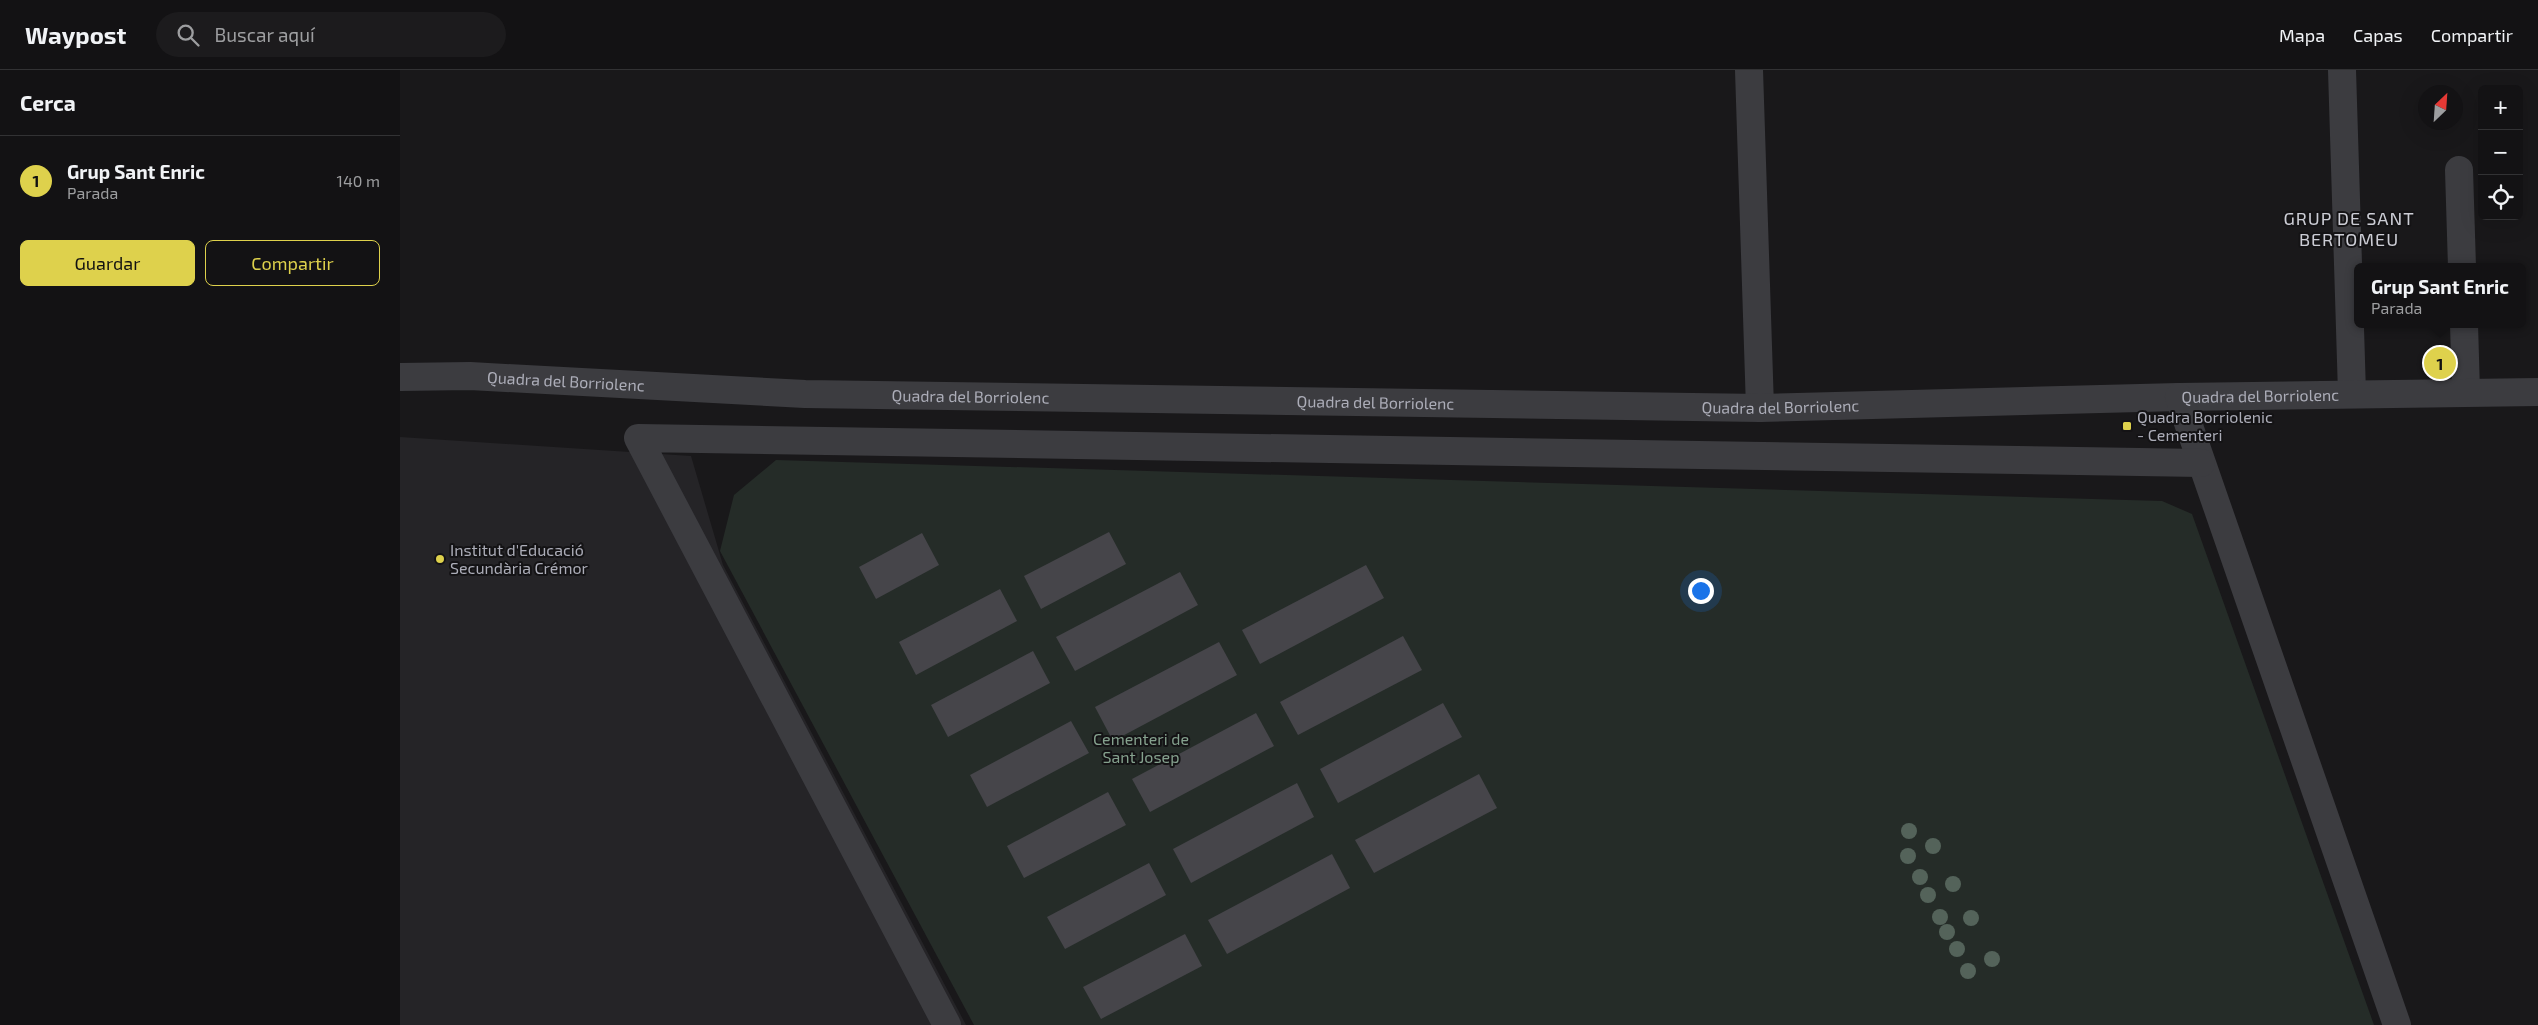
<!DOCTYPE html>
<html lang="es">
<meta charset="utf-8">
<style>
:root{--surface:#131214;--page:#1c1b1d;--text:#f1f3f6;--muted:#9d9ea0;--line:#323234;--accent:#ded14c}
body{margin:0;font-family:"Exo 2",sans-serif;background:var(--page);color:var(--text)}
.controls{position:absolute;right:15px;top:15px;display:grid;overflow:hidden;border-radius:8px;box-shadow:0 5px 20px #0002}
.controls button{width:45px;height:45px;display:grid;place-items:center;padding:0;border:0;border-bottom:1px solid var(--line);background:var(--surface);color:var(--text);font:25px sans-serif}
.compass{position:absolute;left:2018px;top:15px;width:45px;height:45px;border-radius:50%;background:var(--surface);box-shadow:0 5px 20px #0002;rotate:25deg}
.you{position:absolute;left:1300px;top:520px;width:18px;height:18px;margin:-12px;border:4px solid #fff;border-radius:50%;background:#1a73e8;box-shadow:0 0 0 8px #1a73e833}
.badge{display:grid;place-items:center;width:32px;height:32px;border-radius:50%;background:var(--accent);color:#111;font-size:16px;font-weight:700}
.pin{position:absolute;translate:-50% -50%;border:2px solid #fff;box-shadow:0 1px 5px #0006}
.popup{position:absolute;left:1954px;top:193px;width:172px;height:65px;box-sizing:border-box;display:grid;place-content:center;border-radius:8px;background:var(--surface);filter:drop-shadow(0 1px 4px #0005);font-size:16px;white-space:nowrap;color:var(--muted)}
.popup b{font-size:19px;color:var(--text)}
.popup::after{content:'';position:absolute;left:50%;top:100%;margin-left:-10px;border:10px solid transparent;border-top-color:var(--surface)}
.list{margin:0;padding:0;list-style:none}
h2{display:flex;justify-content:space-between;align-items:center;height:65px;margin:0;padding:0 20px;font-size:21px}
h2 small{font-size:16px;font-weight:400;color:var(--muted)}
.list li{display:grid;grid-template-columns:32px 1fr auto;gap:15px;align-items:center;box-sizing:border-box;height:90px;padding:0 20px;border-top:1px solid var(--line)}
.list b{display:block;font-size:19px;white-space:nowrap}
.list p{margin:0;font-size:16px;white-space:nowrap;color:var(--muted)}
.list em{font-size:16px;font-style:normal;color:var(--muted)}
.actions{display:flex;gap:10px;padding:15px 20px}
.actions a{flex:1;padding:11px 0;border:1px solid var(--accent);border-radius:8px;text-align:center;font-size:18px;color:var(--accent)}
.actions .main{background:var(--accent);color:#111}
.icon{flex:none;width:28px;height:28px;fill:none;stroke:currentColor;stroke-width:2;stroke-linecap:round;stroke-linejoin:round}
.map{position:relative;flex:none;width:2138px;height:955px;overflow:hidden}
header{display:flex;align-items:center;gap:30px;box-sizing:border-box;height:70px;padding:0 25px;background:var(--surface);border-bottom:1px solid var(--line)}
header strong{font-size:24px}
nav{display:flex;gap:28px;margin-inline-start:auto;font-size:18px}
.search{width:350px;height:45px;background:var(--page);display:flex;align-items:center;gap:12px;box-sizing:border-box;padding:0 18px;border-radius:28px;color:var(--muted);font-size:19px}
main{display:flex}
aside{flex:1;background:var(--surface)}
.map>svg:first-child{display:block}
</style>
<header>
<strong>Waypost</strong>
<div class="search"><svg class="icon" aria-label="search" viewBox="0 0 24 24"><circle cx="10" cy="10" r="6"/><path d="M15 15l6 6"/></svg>Buscar aquí</div>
<nav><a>Mapa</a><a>Capas</a><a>Compartir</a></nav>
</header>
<main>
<aside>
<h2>Cerca<small></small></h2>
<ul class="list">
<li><span class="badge">1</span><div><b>Grup Sant Enric</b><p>Parada</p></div><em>140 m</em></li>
</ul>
<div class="actions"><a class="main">Guardar</a><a>Compartir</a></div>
</aside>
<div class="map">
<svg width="2138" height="955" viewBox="0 0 2138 955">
<rect width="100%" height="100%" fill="#19181a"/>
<!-- built -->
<path fill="#252427" d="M0,367L291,386L323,495L566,955H0Z"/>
<!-- green -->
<path fill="#252c28" d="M376,390L1762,431L1792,444L1974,955H574L320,481L334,425Z"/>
<!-- building -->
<g fill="#46454a">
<path d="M709,462L726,494L641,539L624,506Z"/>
<path d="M522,463L539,495L476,529L459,497Z"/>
<path d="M966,495L984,528L860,594L842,560Z"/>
<path d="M780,502L798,535L675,601L656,567Z"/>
<path d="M600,519L617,551L516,605L499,572Z"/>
<path d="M1003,566L1022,600L898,665L880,632Z"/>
<path d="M819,572L837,605L713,671L695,637Z"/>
<path d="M633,581L650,613L548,667L531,635Z"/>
<path d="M1043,633L1062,667L938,733L920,699Z"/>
<path d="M856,643L874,676L750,742L732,709Z"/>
<path d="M671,651L689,683L587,737L570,705Z"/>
<path d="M1079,704L1097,738L974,803L955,770Z"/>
<path d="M897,713L914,747L791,813L773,779Z"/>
<path d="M708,722L726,755L624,808L607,776Z"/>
<path d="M932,784L950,818L827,884L808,850Z"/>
<path d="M749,793L766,825L665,879L647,847Z"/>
<path d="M785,864L802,896L701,949L683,917Z"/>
</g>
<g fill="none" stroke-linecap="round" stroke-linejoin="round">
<!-- minor -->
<g stroke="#3c3c40" stroke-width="28">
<path d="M1349,0L1360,338"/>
<path d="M1942,0L1952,323"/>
<path d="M2059,100L2062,197"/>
<path d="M2064,254L2066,322"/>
<path id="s1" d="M0,307L70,306L405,324L1360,338L1779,327L2138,322"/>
<path d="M1779,327L1997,955"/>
<path d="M547,955L238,368L1801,393"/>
</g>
</g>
<!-- trees -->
<g fill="#54635a">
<circle cx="1509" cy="761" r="8"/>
<circle cx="1533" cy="776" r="8"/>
<circle cx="1508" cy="786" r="8"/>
<circle cx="1520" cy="807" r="8"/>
<circle cx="1553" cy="814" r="8"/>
<circle cx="1528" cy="825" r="8"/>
<circle cx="1540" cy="847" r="8"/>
<circle cx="1571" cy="848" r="8"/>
<circle cx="1547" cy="862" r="8"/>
<circle cx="1557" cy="879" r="8"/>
<circle cx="1592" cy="889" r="8"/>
<circle cx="1568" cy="901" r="8"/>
</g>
<!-- markers -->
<g fill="#ded14c" stroke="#141315" stroke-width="2">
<rect x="1722" y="351" width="10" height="10" rx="2.5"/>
<circle cx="40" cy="489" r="5"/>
</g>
<g text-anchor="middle" stroke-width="4" stroke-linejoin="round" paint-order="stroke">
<!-- street labels -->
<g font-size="16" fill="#acadb8" stroke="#141315">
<text dy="6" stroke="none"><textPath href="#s1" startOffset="166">Quadra del Borriolenc</textPath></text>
<text dy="6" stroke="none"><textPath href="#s1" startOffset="1861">Quadra del Borriolenc</textPath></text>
<text dy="6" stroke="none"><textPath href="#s1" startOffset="571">Quadra del Borriolenc</textPath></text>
<text dy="6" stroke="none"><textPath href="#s1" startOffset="976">Quadra del Borriolenc</textPath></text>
<text dy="6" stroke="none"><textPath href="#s1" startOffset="1381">Quadra del Borriolenc</textPath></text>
</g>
<!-- poi labels -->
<g font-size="16" fill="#acadb8" stroke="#141315" text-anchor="start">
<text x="1737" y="353">Quadra Borriolenic<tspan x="1737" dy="18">- Cementeri</tspan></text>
<text x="50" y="486">Institut d'Educació<tspan x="50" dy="18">Secundària Crémor</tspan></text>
</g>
<!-- park labels -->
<g font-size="16" fill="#85a18e" stroke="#141315">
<text x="741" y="675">Cementeri de<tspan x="741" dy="18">Sant Josep</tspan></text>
</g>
<!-- neighbourhood labels -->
<g font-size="18" letter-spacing="1" fill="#cccdd5" stroke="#141315">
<text x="1949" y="155">GRUP DE SANT<tspan x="1949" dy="21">BERTOMEU</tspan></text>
</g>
</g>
</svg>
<div class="controls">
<button>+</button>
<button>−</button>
<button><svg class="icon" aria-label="locate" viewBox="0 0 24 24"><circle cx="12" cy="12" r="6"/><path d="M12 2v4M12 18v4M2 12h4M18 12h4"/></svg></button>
</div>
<svg class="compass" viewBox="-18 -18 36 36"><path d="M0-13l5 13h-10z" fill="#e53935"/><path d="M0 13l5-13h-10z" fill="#9d9ea0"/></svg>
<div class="you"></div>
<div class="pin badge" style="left:2040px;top:293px">1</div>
<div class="popup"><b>Grup Sant Enric</b>Parada</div>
</div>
</main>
